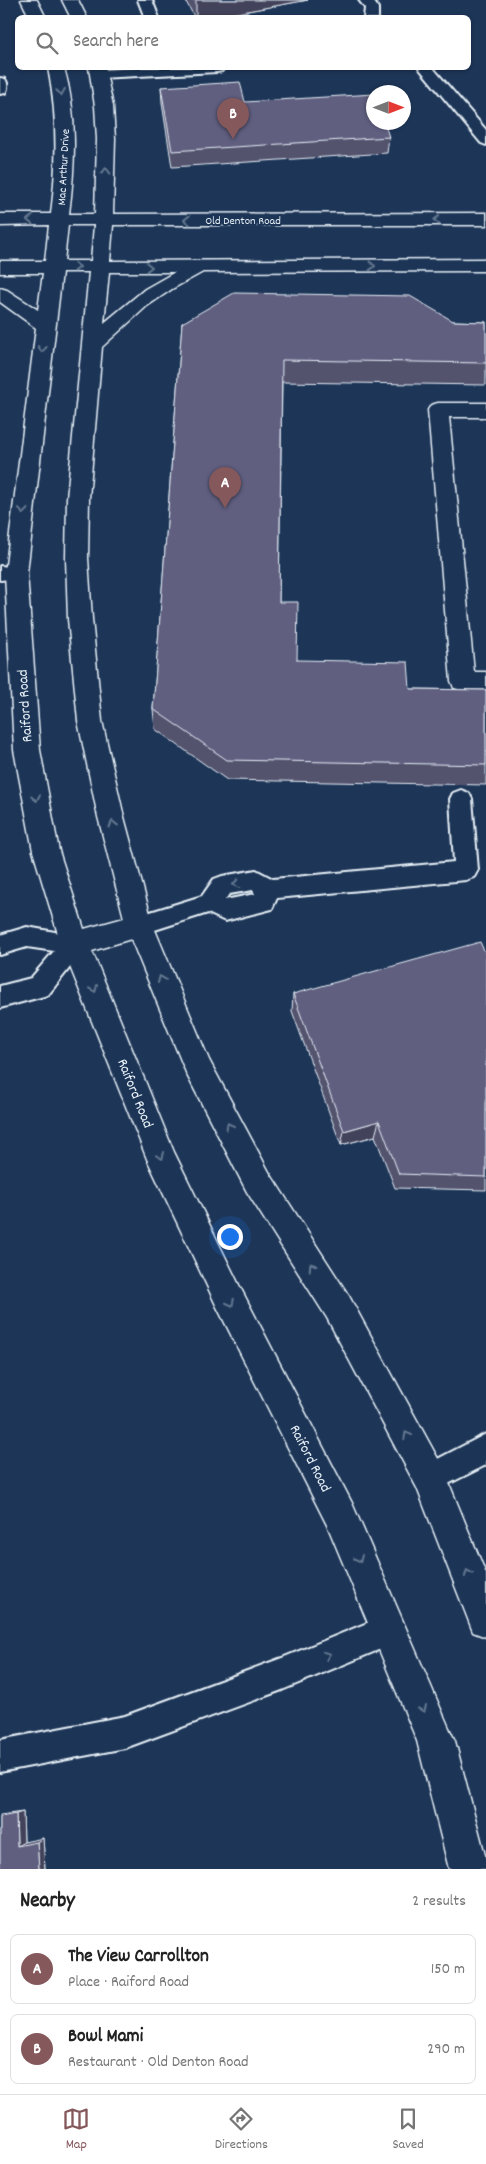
<!DOCTYPE html>
<meta charset="utf-8">
<style>
:root{--surface:#fff;--page:#f6f6f6;--text:#222;--muted:#767676;--line:#e0e0e0;--accent:#85585c}
body{margin:0;font-family:Dekko,sans-serif;background:var(--page);color:var(--text)}
.compass{position:absolute;left:366px;top:85px;width:45px;height:45px;border-radius:50%;background:var(--surface);box-shadow:0 1px 4px #0004;rotate:90deg}
.you{position:absolute;left:229px;top:1236px;width:18px;height:18px;margin:-12px;border:4px solid #fff;border-radius:50%;background:#1a73e8;box-shadow:0 0 0 8px #1a73e833}
.badge{display:grid;place-items:center;width:32px;height:32px;border-radius:50%;background:var(--accent);color:#fff;font-size:16px;font-weight:700}
.pin{position:absolute;translate:-50% -41px;filter:drop-shadow(0 1px 2px #0008)}
.pin::after{content:'';position:absolute;top:26px;width:18px;height:15px;background:inherit;clip-path:polygon(0 0,100% 0,50% 100%)}
.list{margin:0;padding:0;list-style:none}
h2{display:flex;justify-content:space-between;align-items:center;height:65px;margin:0;padding:0 20px;font-size:21px}
h2 small{font-size:16px;font-weight:400;color:var(--muted)}
.list li{display:grid;grid-template-columns:32px 1fr auto;gap:15px;align-items:center;box-sizing:border-box;height:70px;margin:0 10px 10px;padding:0 10px;border:1px solid var(--line);border-radius:8px}
.list b{display:block;font-size:19px;white-space:nowrap}
.list p{margin:0;font-size:16px;white-space:nowrap;color:var(--muted)}
.list em{font-size:16px;font-style:normal;color:var(--muted)}
.icon{flex:none;width:28px;height:28px;fill:none;stroke:currentColor;stroke-width:2;stroke-linecap:round;stroke-linejoin:round}
.map{position:relative;flex:none;width:486px;height:1869px;overflow:hidden}
.search{position:absolute;background:var(--surface);box-shadow:0 1px 4px #0004;left:15px;right:15px;top:15px;height:55px;display:flex;align-items:center;gap:12px;box-sizing:border-box;padding:0 18px;border-radius:8px;color:var(--muted);font-size:19px}
.sheet{height:225px;background:var(--surface)}
nav{display:flex;justify-content:space-around;align-items:center;box-sizing:border-box;height:70px;border-top:1px solid var(--line);background:var(--surface);font-size:14px;color:var(--muted)}
nav a{display:grid;justify-items:center;gap:2px}
nav .on{color:var(--accent)}
.map>svg:first-child{display:block}
</style>
<div class="map">
<svg width="486" height="1869" viewBox="0 0 486 1869">
<rect width="100%" height="100%" fill="#1d3557"/>
<filter id="ink" filterUnits="userSpaceOnUse"><feTurbulence type="fractalNoise" baseFrequency=".02" numOctaves="2"/><feDisplacementMap in="SourceGraphic" scale="10" xChannelSelector="R" yChannelSelector="G"/><feConvolveMatrix kernelMatrix="1 2 1 2 8 2 1 2 1" color-interpolation-filters="sRGB"/></filter>
<g filter="url(#ink)">
<g fill="none" stroke-linecap="round" stroke-linejoin="round">
<defs>
<g id="lane">
<path d="M138,0H152L159,18H145Z"/>
<path d="M359,0H373L378,8V18H364L365,8Z"/>
<path d="M142,68H224L222,71L217,72L99,78L94,77L92,74L94,71L99,70Z"/>
<path d="M419,68H433L486,130V145L481,143Z"/>
<path d="M0,78L5,79C8,83 8,89 5,93L0,94Z"/>
<path d="M0,566L23,568L26,573L23,578L0,580Z"/>
<path d="M461,790L469,793L472,799L478,870L474,877L466,880L277,898L272,909L225,921L208,913L139,935L131,932L127,925L131,918L202,896L214,879L222,876L256,870L273,879L454,862L450,799L453,793ZM253,890L255,894L225,900L229,894Z"/>
<path d="M27,927L83,937L87,944L83,951L48,995L0,1008V986L31,978L54,951L27,947L0,955V935Z"/>
<path d="M486,1434V1465L430,1493L420,1488L415,1478L420,1468Z"/>
<path d="M389,1614L400,1619L405,1630L400,1641L282,1690L125,1748L0,1772V1740L125,1716L282,1658Z"/>
</g>
<path id="street" d="M438,403H486V417H449L474,672H486V690H463L454,688L451,681L428,410L431,405Z"/>
<g id="secondary">
<path d="M21,0H37L46,18H30Z"/>
<path d="M62,0H78L87,18H71Z"/>
<path d="M48,68H64C78,115 75,166 69,214H95L97,139L95,106L89,68H105L113,106L115,139L113,214L486,213V225H113L110,261L486,259V271L203,272L172,289L147,306L102,347L89,498L88,558L92,619L102,721L124,817L153,925L209,1060L269,1172L349,1296L442,1466L486,1574V1637L473,1632L417,1488L327,1318L247,1192L187,1075L131,939L92,951L174,1152L239,1285L352,1503L449,1728L455,1741L486,1859V1869H449L417,1741L328,1527L217,1307L147,1159L61,944L33,851L14,750L5,573L36,328L0,302V288L7,290L38,310L43,273H0V261H45L49,225L0,226V214H51C57,165 58,117 48,68ZM68,225H94L91,261H64ZM62,272H89L67,498L66,558L68,619L78,721L98,817L124,918L84,929L59,851L40,750L27,573ZM109,272H175L145,289L104,323Z"/>
</g>
</defs>
<!-- lane casing -->
<use href="#lane" stroke="#e8f1f8" stroke-width="4"/>
<!-- street casing -->
<use href="#street" stroke="#e8f1f8" stroke-width="3"/>
<!-- secondary casing -->
<use href="#secondary" stroke="#e8f1f8" stroke-width="3"/>
<!-- lane -->
<use href="#lane" fill="#1d3557" fill-rule="evenodd"/>
<!-- street -->
<use href="#street" fill="#1d3557" fill-rule="evenodd"/>
<!-- secondary -->
<use href="#secondary" fill="#1d3557" fill-rule="evenodd"/>
</g>
<!-- wall -->
<g fill="#53526e" stroke="#e8f1f8">
<path d="M185,0H308L209,18H195Z"/>
<path d="M161,87L245,102L389,137L387,153L172,167L162,103Z"/>
<path d="M453,321L486,322V385L282,382L279,602L297,660L410,689L486,690V785L227,780L155,729L153,709L182,323Z"/>
<path d="M486,955V1190L395,1188L375,1136L341,1145L292,1011L293,994Z"/>
<path d="M23,1812L24,1842L43,1838L45,1869H0V1815Z"/>
</g>
<!-- shaded-wall -->
<g fill="#43425a" stroke="#e8f1f8">
<path d="M196,0H308L209,18H196Z"/>
<path d="M379,1121L375,1136L341,1145L344,1131Z"/>
<path d="M23,1812L24,1842L17,1846L16,1814Z"/>
<path d="M43,1838L45,1869H39L37,1842Z"/>
</g>
<!-- building -->
<g fill="#605f80" stroke="#e8f1f8">
<path d="M240,82L245,102L374,94V122H384L389,137L172,151L161,87Z"/>
<path d="M234,293L410,296L453,321L486,322V363L282,360L279,602H298L297,660L408,662L410,689L486,690V765L227,760L153,709L182,323Z"/>
<path d="M480,942L486,955V1177L399,1174L379,1121L344,1131L293,994Z"/>
<path d="M16,1814L17,1846L37,1842L39,1869H0V1817Z"/>
</g>
<!-- one-way arrows -->
<defs><path id="oneway-chevron" d="M-2-3.5L2.5 0L-2 3.5" fill="none" stroke-width="1.6" stroke-linecap="round" stroke-linejoin="round" transform="scale(1.25)"/></defs>
<g stroke="#64778f">
<use href="#oneway-chevron" transform="translate(61 92) rotate(81)"/>
<use href="#oneway-chevron" transform="translate(106 171) rotate(-89)"/>
<use href="#oneway-chevron" transform="translate(30 220) rotate(180)"/>
<use href="#oneway-chevron" transform="translate(187 220) rotate(-180)"/>
<use href="#oneway-chevron" transform="translate(437 220) rotate(179)"/>
<use href="#oneway-chevron" transform="translate(372 266)"/>
<use href="#oneway-chevron" transform="translate(77 267)"/>
<use href="#oneway-chevron" transform="translate(149 267)"/>
<use href="#oneway-chevron" transform="translate(42 349) rotate(97)"/>
<use href="#oneway-chevron" transform="translate(23 511) rotate(97)"/>
<use href="#oneway-chevron" transform="translate(36 798) rotate(79)"/>
<use href="#oneway-chevron" transform="translate(113 824) rotate(-104)"/>
<use href="#oneway-chevron" transform="translate(236 884) rotate(170)"/>
<use href="#oneway-chevron" transform="translate(161 979) rotate(-113)"/>
<use href="#oneway-chevron" transform="translate(94 989) rotate(67)"/>
<use href="#oneway-chevron" transform="translate(229 1126) rotate(-118)"/>
<use href="#oneway-chevron" transform="translate(161 1156) rotate(67)"/>
<use href="#oneway-chevron" transform="translate(312 1266) rotate(-123)"/>
<use href="#oneway-chevron" transform="translate(231 1303) rotate(63)"/>
<use href="#oneway-chevron" transform="translate(407 1435) rotate(-118)"/>
<use href="#oneway-chevron" transform="translate(359 1559) rotate(67)"/>
<use href="#oneway-chevron" transform="translate(468 1573) rotate(-112)"/>
<use href="#oneway-chevron" transform="translate(327 1655) rotate(-22)"/>
<use href="#oneway-chevron" transform="translate(423 1709) rotate(67)"/>
</g>
</g>
<g text-anchor="middle" stroke-width="4" stroke-linejoin="round" paint-order="stroke">
<!-- far-street labels -->
<g font-size="12" fill="#e8f1f8" stroke="#1d3557">
<text transform="translate(63 167) rotate(-87)" y="4">Mac Arthur Drive</text>
<text x="243" y="224">Old Denton Road</text>
</g>
<!-- street labels -->
<g font-size="15" fill="#e8f1f8" stroke="#1d3557">
<text transform="translate(24 706) rotate(-94)" y="5">Raiford Road</text>
<text transform="translate(136 1093) rotate(68)" y="5">Raiford Road</text>
<text transform="translate(311 1458) rotate(63)" y="5">Raiford Road</text>
</g>
</g>
</svg>
<svg class="compass" viewBox="-18 -18 36 36"><path d="M0-13l5 13h-10z" fill="#e53935"/><path d="M0 13l5-13h-10z" fill="#767676"/></svg>
<div class="you"></div>
<div class="pin badge" style="left:225px;top:508px">A</div>
<div class="pin badge" style="left:233px;top:139px">B</div>
<div class="search"><svg class="icon" aria-label="search" viewBox="0 0 24 24"><circle cx="10" cy="10" r="6"/><path d="M15 15l6 6"/></svg>Search here</div>
</div>
<section class="sheet">
<h2>Nearby<small>2 results</small></h2>
<ul class="list">
<li><span class="badge">A</span><div><b>The View Carrollton</b><p>Place · Raiford Road</p></div><em>150 m</em></li>
<li><span class="badge">B</span><div><b>Bowl Mami</b><p>Restaurant · Old Denton Road</p></div><em>290 m</em></li>
</ul>
</section>
<nav>
<a class="on"><svg class="icon" aria-label="map" viewBox="0 0 24 24"><path d="M3 6l6-2 6 2 6-2v14l-6 2-6-2-6 2zM9 4v14M15 6v14"/></svg>Map</a>
<a><svg class="icon" aria-label="directions" viewBox="0 0 24 24"><path d="M12 3l9 9-9 9-9-9zM9 14v-3h6M13 9l2 2-2 2"/></svg>Directions</a>
<a><svg class="icon" aria-label="saved" viewBox="0 0 24 24"><path d="M7 4h10v16l-5-4-5 4z"/></svg>Saved</a>
</nav>
